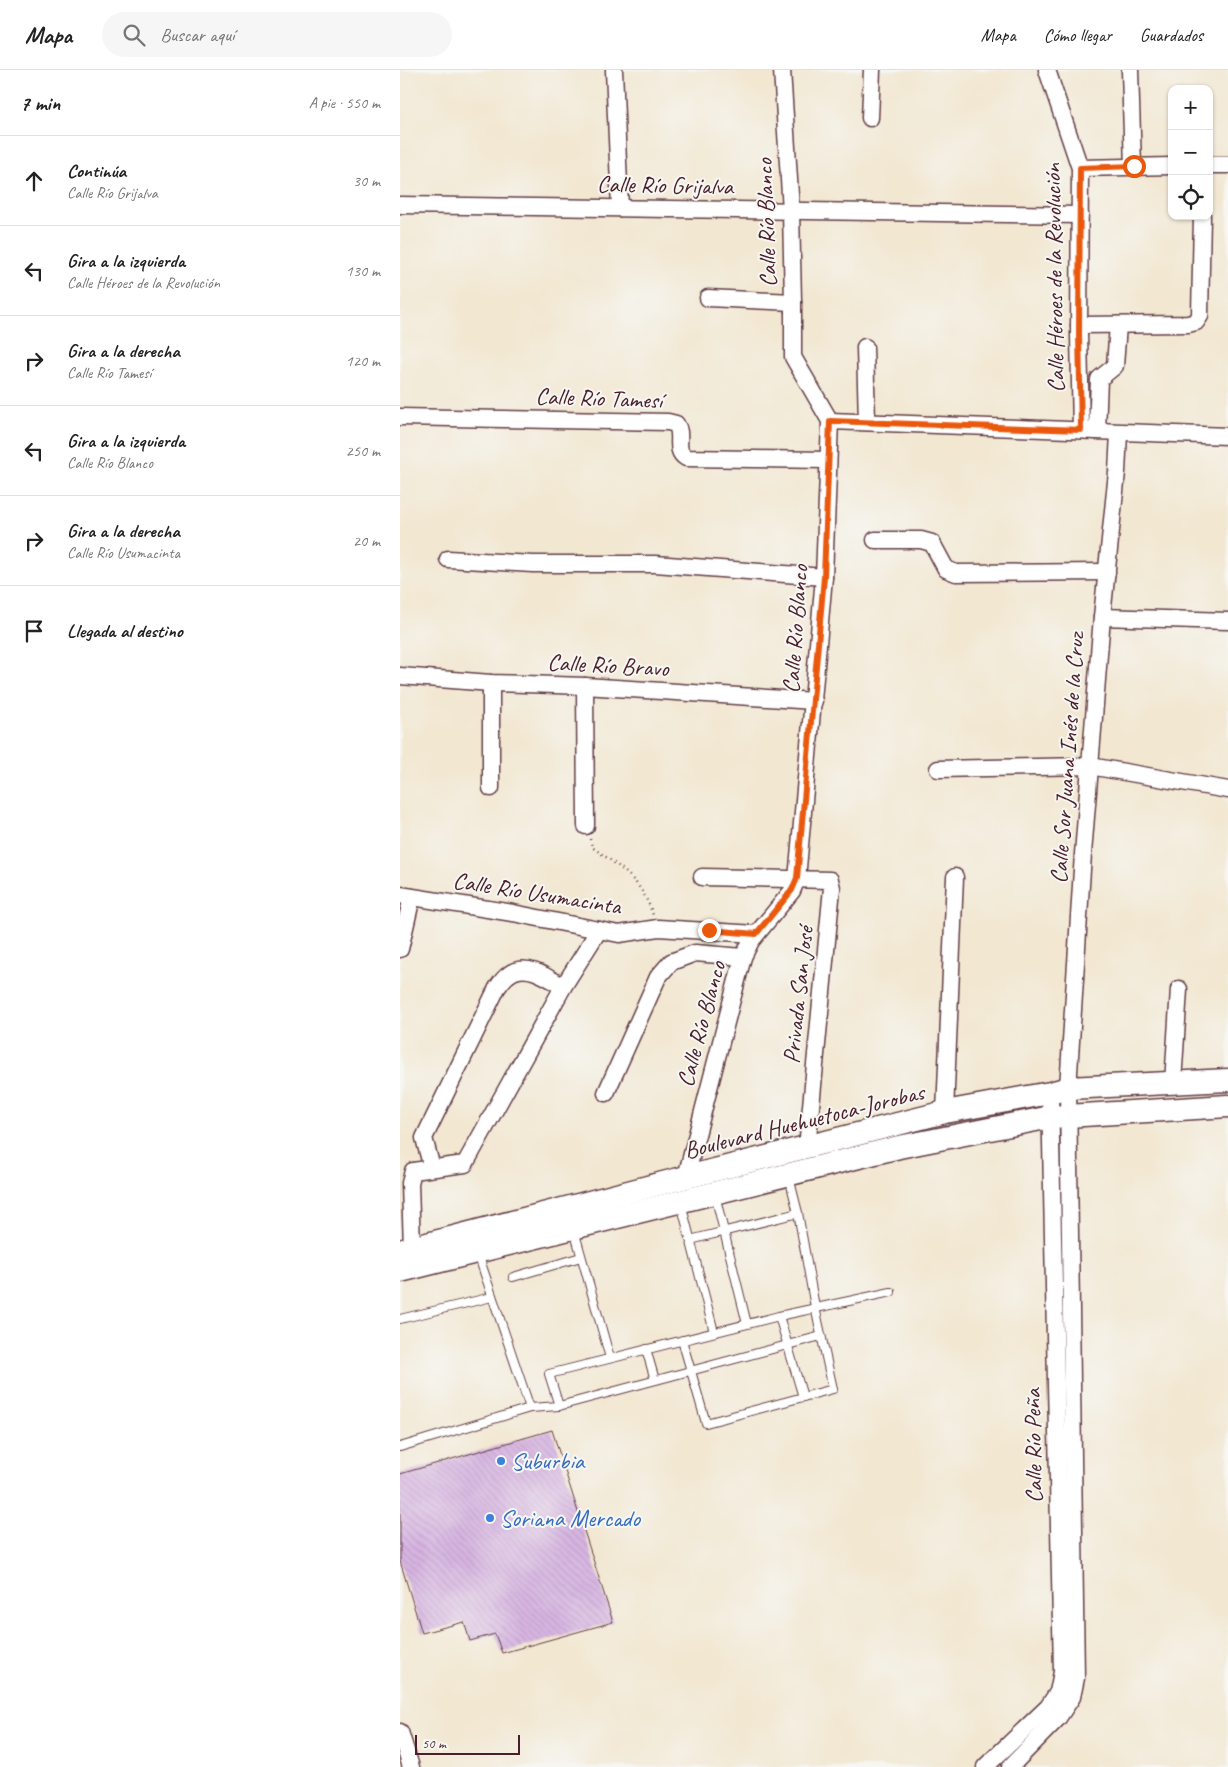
<!DOCTYPE html>
<html lang="es">
<meta charset="utf-8">
<style>
:root{--surface:#fff;--page:#f6f6f6;--text:#222;--muted:#767676;--line:#e0e0e0}
body{margin:0;font-family:Caveat,sans-serif;background:var(--page);color:var(--text)}
.controls{position:absolute;right:15px;top:15px;display:grid;overflow:hidden;border-radius:10px;box-shadow:0 1px 4px #0004}
.controls button{width:45px;height:45px;display:grid;place-items:center;padding:0;border:0;border-bottom:1px solid var(--line);background:var(--surface);color:var(--text);font:25px sans-serif}
.scale{position:absolute;left:15px;bottom:12px;width:105px;box-sizing:border-box;padding-left:5px;border:2px solid #4a1f2b;border-top:0;font-size:14px;line-height:18px;white-space:nowrap;color:#4a1f2b;-webkit-text-stroke:4px #f6f6f2;paint-order:stroke}
.stop{position:absolute;width:15px;height:15px;margin:-11px;border:4px solid #ea580c;border-radius:50%;background:#fff}
.stop.end{background:#ea580c;border-color:#fff;box-shadow:0 1px 5px #0008}
.list{margin:0;padding:0;list-style:none}
h2{display:flex;justify-content:space-between;align-items:center;height:65px;margin:0;padding:0 20px;font-size:21px}
h2 small{font-size:16px;font-weight:400;color:var(--muted)}
.list li{display:grid;grid-template-columns:32px 1fr auto;gap:15px;align-items:center;box-sizing:border-box;height:90px;padding:0 20px;border-top:1px solid var(--line)}
.list b{display:block;font-size:19px;white-space:nowrap}
.list p{margin:0;font-size:16px;white-space:nowrap;color:var(--muted)}
.list em{font-size:16px;font-style:normal;color:var(--muted)}
.icon{flex:none;width:28px;height:28px;fill:none;stroke:currentColor;stroke-width:2;stroke-linecap:round;stroke-linejoin:round}
.map{position:relative;flex:none;width:828px;height:1697px;overflow:hidden}
header{display:flex;align-items:center;gap:30px;box-sizing:border-box;height:70px;padding:0 25px;background:var(--surface);border-bottom:1px solid var(--line)}
header strong{font-size:24px}
nav{display:flex;gap:28px;margin-inline-start:auto;font-size:18px}
.search{width:350px;height:45px;background:var(--page);display:flex;align-items:center;gap:12px;box-sizing:border-box;padding:0 18px;border-radius:28px;color:var(--muted);font-size:19px}
main{display:flex}
aside{flex:1;background:var(--surface)}
.map>svg:first-child{display:block}
</style>
<header>
<strong>Mapa</strong>
<div class="search"><svg class="icon" aria-label="search" viewBox="0 0 24 24"><circle cx="10" cy="10" r="6"/><path d="M15 15l6 6"/></svg>Buscar aquí</div>
<nav><a>Mapa</a><a>Cómo llegar</a><a>Guardados</a></nav>
</header>
<main>
<aside>
<h2>7 min<small>A pie · 550 m</small></h2>
<ul class="list">
<li><svg class="icon" aria-label="ahead" viewBox="0 0 24 24"><path d="M12 20V5M6 11l6-6 6 6"/></svg><div><b>Continúa</b><p>Calle Río Grijalva</p></div><em>30 m</em></li>
<li><svg class="icon" aria-label="left" viewBox="0 0 24 24"><path d="M17 20v-9H6M10 6l-5 5 5 5"/></svg><div><b>Gira a la izquierda</b><p>Calle Héroes de la Revolución</p></div><em>130 m</em></li>
<li><svg class="icon" aria-label="right" viewBox="0 0 24 24"><path d="M7 20v-9h11M14 6l5 5-5 5"/></svg><div><b>Gira a la derecha</b><p>Calle Río Tamesí</p></div><em>120 m</em></li>
<li><svg class="icon" aria-label="left" viewBox="0 0 24 24"><path d="M17 20v-9H6M10 6l-5 5 5 5"/></svg><div><b>Gira a la izquierda</b><p>Calle Río Blanco</p></div><em>250 m</em></li>
<li><svg class="icon" aria-label="right" viewBox="0 0 24 24"><path d="M7 20v-9h11M14 6l5 5-5 5"/></svg><div><b>Gira a la derecha</b><p>Calle Río Usumacinta</p></div><em>20 m</em></li>
<li><svg class="icon" aria-label="arrive" viewBox="0 0 24 24"><path d="M6 21V4h12l-3 4 3 4H6"/></svg><div><b>Llegada al destino</b></div></li>
</ul>
</aside>
<div class="map">
<svg width="828" height="1697" viewBox="0 0 828 1697">
<defs>
<pattern id="building-back-hatch" width="6" height="6" patternUnits="userSpaceOnUse" patternTransform="scale(1.25)"><rect width="6" height="6" fill="#d7b5e2"/><path d="M-1 5l2 2M0 0l6 6M5-1l2 2" fill="none" stroke="#ba9bc2"/></pattern>
</defs>
<rect width="100%" height="100%" fill="#f6f6f2"/>
<filter id="ink" filterUnits="userSpaceOnUse"><feTurbulence type="fractalNoise" baseFrequency=".02" numOctaves="2"/><feDisplacementMap in="SourceGraphic" scale="10" xChannelSelector="R" yChannelSelector="G"/><feConvolveMatrix kernelMatrix="1 2 1 2 8 2 1 2 1" color-interpolation-filters="sRGB"/></filter>
<filter id="wash" filterUnits="userSpaceOnUse"><feTurbulence type="fractalNoise" baseFrequency=".0096" numOctaves="4" result="noise"/><feDisplacementMap in="SourceGraphic" scale="20" xChannelSelector="R" yChannelSelector="G"/><feGaussianBlur stdDeviation="1.12" result="paint"/><feColorMatrix in="noise" values="0 0 0 0 0 0 0 0 0 0 0 0 0 0 0 0 0 1.4 0 .05"/><feComposite in="paint" operator="in"/></filter>
<g filter="url(#wash)">
<rect width="100%" height="100%" fill="#f2e7d1"/>
<g id="blocks">
<!-- building -->
<path fill="url(#building-back-hatch)" d="M152,1360L213,1552L102,1583L95,1564L70,1571L64,1552L22,1563L0,1491V1404Z"/>
</g>
</g>
<g filter="url(#ink)">
<use href="#blocks" fill-opacity="0" stroke="#633d44" stroke-width="1"/>
<g fill="none" stroke-linecap="round" stroke-linejoin="round">
<defs>
<g id="service">
<path d="M389,1107L398,1143"/>
<path d="M315,1125L347,1254"/>
<path d="M281,1133L314,1262"/>
<path d="M174,1160L210,1288"/>
<path d="M290,1170L398,1143L415,1237L433,1319L403,1327"/>
<path d="M113,1207L181,1187"/>
<path d="M379,1246L491,1222"/>
<path d="M0,1249L92,1227"/>
<path d="M282,1270L306,1353L403,1327L379,1246L149,1304L159,1336C246,1313 334,1289 421,1266"/>
<path d="M246,1279L255,1310"/>
<path d="M130,1338L159,1336"/>
<path d="M0,1377L130,1338L78,1184"/>
</g>
<g id="minor">
<path d="M214,0L220,138"/>
<path d="M647,0L680,98L679,264L681,360"/>
<path d="M730,0L733,97"/>
<path d="M470,48L472,0"/>
<path d="M809,95H828"/>
<path d="M680,98L772,96"/>
<path d="M0,135L680,145"/>
<path d="M308,228L393,232"/>
<path d="M679,255L788,254L796,252L800,246L802,146"/>
<path d="M465,277L467,352"/>
<path d="M0,347L268,352L276,354C284,365 273,380 286,388L428,390"/>
<path d="M430,351L828,366"/>
<path d="M697,361L699,309L715,296L718,255"/>
<path d="M475,470H521L532,473L546,499L556,503L707,502"/>
<path d="M48,489L133,494H255L424,507"/>
<path d="M702,547L828,551"/>
<path d="M0,606L91,613L185,616L414,631"/>
<path d="M91,613V718"/>
<path d="M185,616L186,756"/>
<path d="M538,699L690,696L828,720"/>
<path d="M302,807L430,810L432,818L430,839L407,1078"/>
<path d="M0,825L113,843L219,864L258,858L356,864"/>
<path d="M0,879L12,827"/>
<path d="M163,917L199,860"/>
<path d="M773,1013L779,919"/>
<path d="M206,1023L258,907L271,892L295,883L343,887"/>
<path d="M545,1042L555,807"/>
<path d="M286,1107L343,887L351,871L392,821L397,809L424,507L430,351L393,287V232L391,140L382,0"/>
<path d="M12,1179L10,1113L13,1101L65,1094L163,917C148,907 124,890 107,906C103,909 100,914 97,918L24,1068L32,1098"/>
<path d="M0,1662L11,1697"/>
<path d="M585,1697L648,1637L658,1622L662,1602L650,1023"/>
<path d="M610,1697L658,1648L672,1627L676,1608L668,1018L683,784L702,547L717,402L719,363"/>
</g>
<g id="secondary">
<path d="M0,1181L263,1113L545,1042L650,1023L668,1018L828,1010"/>
<path d="M0,1201L499,1077L651,1047L828,1036"/>
</g>
</defs>
<!-- service casing -->
<use href="#service" stroke="#633d44" stroke-width="10"/>
<!-- minor casing -->
<use href="#minor" stroke="#633d44" stroke-width="19"/>
<!-- secondary casing -->
<use href="#secondary" stroke="#633d44" stroke-width="25"/>
<!-- path -->
<path stroke="#633d44" stroke-width="2.5" stroke-dasharray="1 4" stroke-linecap="butt" d="M190,769L192,777C221,798 241,809 253,845"/>
<!-- service -->
<use href="#service" stroke="#fff" stroke-width="8"/>
<!-- minor -->
<use href="#minor" stroke="#fff" stroke-width="16"/>
<!-- secondary -->
<use href="#secondary" stroke="#fff" stroke-width="22"/>
</g>
</g>
<g fill="none" stroke-linecap="round" stroke-linejoin="round" filter="url(#ink)">
<!-- route -->
<path stroke="#ea580c" stroke-width="6" d="M309,860L356,864L392,820L397,808L424,507L430,351L681,360L679,264L680,98L734,96"/>
</g>
<!-- markers -->
<g fill="#3f7fe0" stroke="#f6f6f2" stroke-width="2">
<circle cx="101" cy="1391" r="5"/>
<circle cx="90" cy="1448" r="5"/>
</g>
<g text-anchor="middle" stroke-width="4" stroke-linejoin="round" paint-order="stroke">
<!-- street labels -->
<g font-size="24" fill="#4a1f2b" stroke="#f6f6f2">
<text transform="translate(265 115) rotate(1)" y="8">Calle Río Grijalva</text>
<text transform="translate(366 153) rotate(-92)" y="8">Calle Río Blanco</text>
<text transform="translate(654 208) rotate(-91)" y="8">Calle Héroes de la Revolución</text>
<text transform="translate(199 328) rotate(2)" y="8">Calle Río Tamesí</text>
<text transform="translate(395 559) rotate(-86)" y="8">Calle Río Blanco</text>
<text transform="translate(208 595) rotate(3)" y="8">Calle Río Bravo</text>
<text transform="translate(667 688) rotate(-86)" y="8">Calle Sor Juana Inés de la Cruz</text>
<text transform="translate(137 823) rotate(9)" y="8">Calle Río Usumacinta</text>
<text transform="translate(398 925) rotate(-84)" y="8">Privada San José</text>
<text transform="translate(301 954) rotate(-75)" y="8">Calle Río Blanco</text>
<text transform="translate(404 1051) rotate(-14)" y="8">Boulevard Huehuetoca-Jorobas</text>
<text transform="translate(633 1376) rotate(-91)" y="8">Calle Río Peña</text>
</g>
<!-- shop labels -->
<g font-size="24" fill="#366cbe" stroke="#f6f6f2" text-anchor="start">
<text x="111" y="1399">Suburbia</text>
<text x="100" y="1456">Soriana Mercado</text>
</g>
</g>
</svg>
<div class="controls">
<button>+</button>
<button>−</button>
<button><svg class="icon" aria-label="locate" viewBox="0 0 24 24"><circle cx="12" cy="12" r="6"/><path d="M12 2v4M12 18v4M2 12h4M18 12h4"/></svg></button>
</div>
<div class="scale">50 m</div>
<div class="stop" style="left:734px;top:96px"></div>
<div class="stop end" style="left:309px;top:860px"></div>
</div>
</main>
